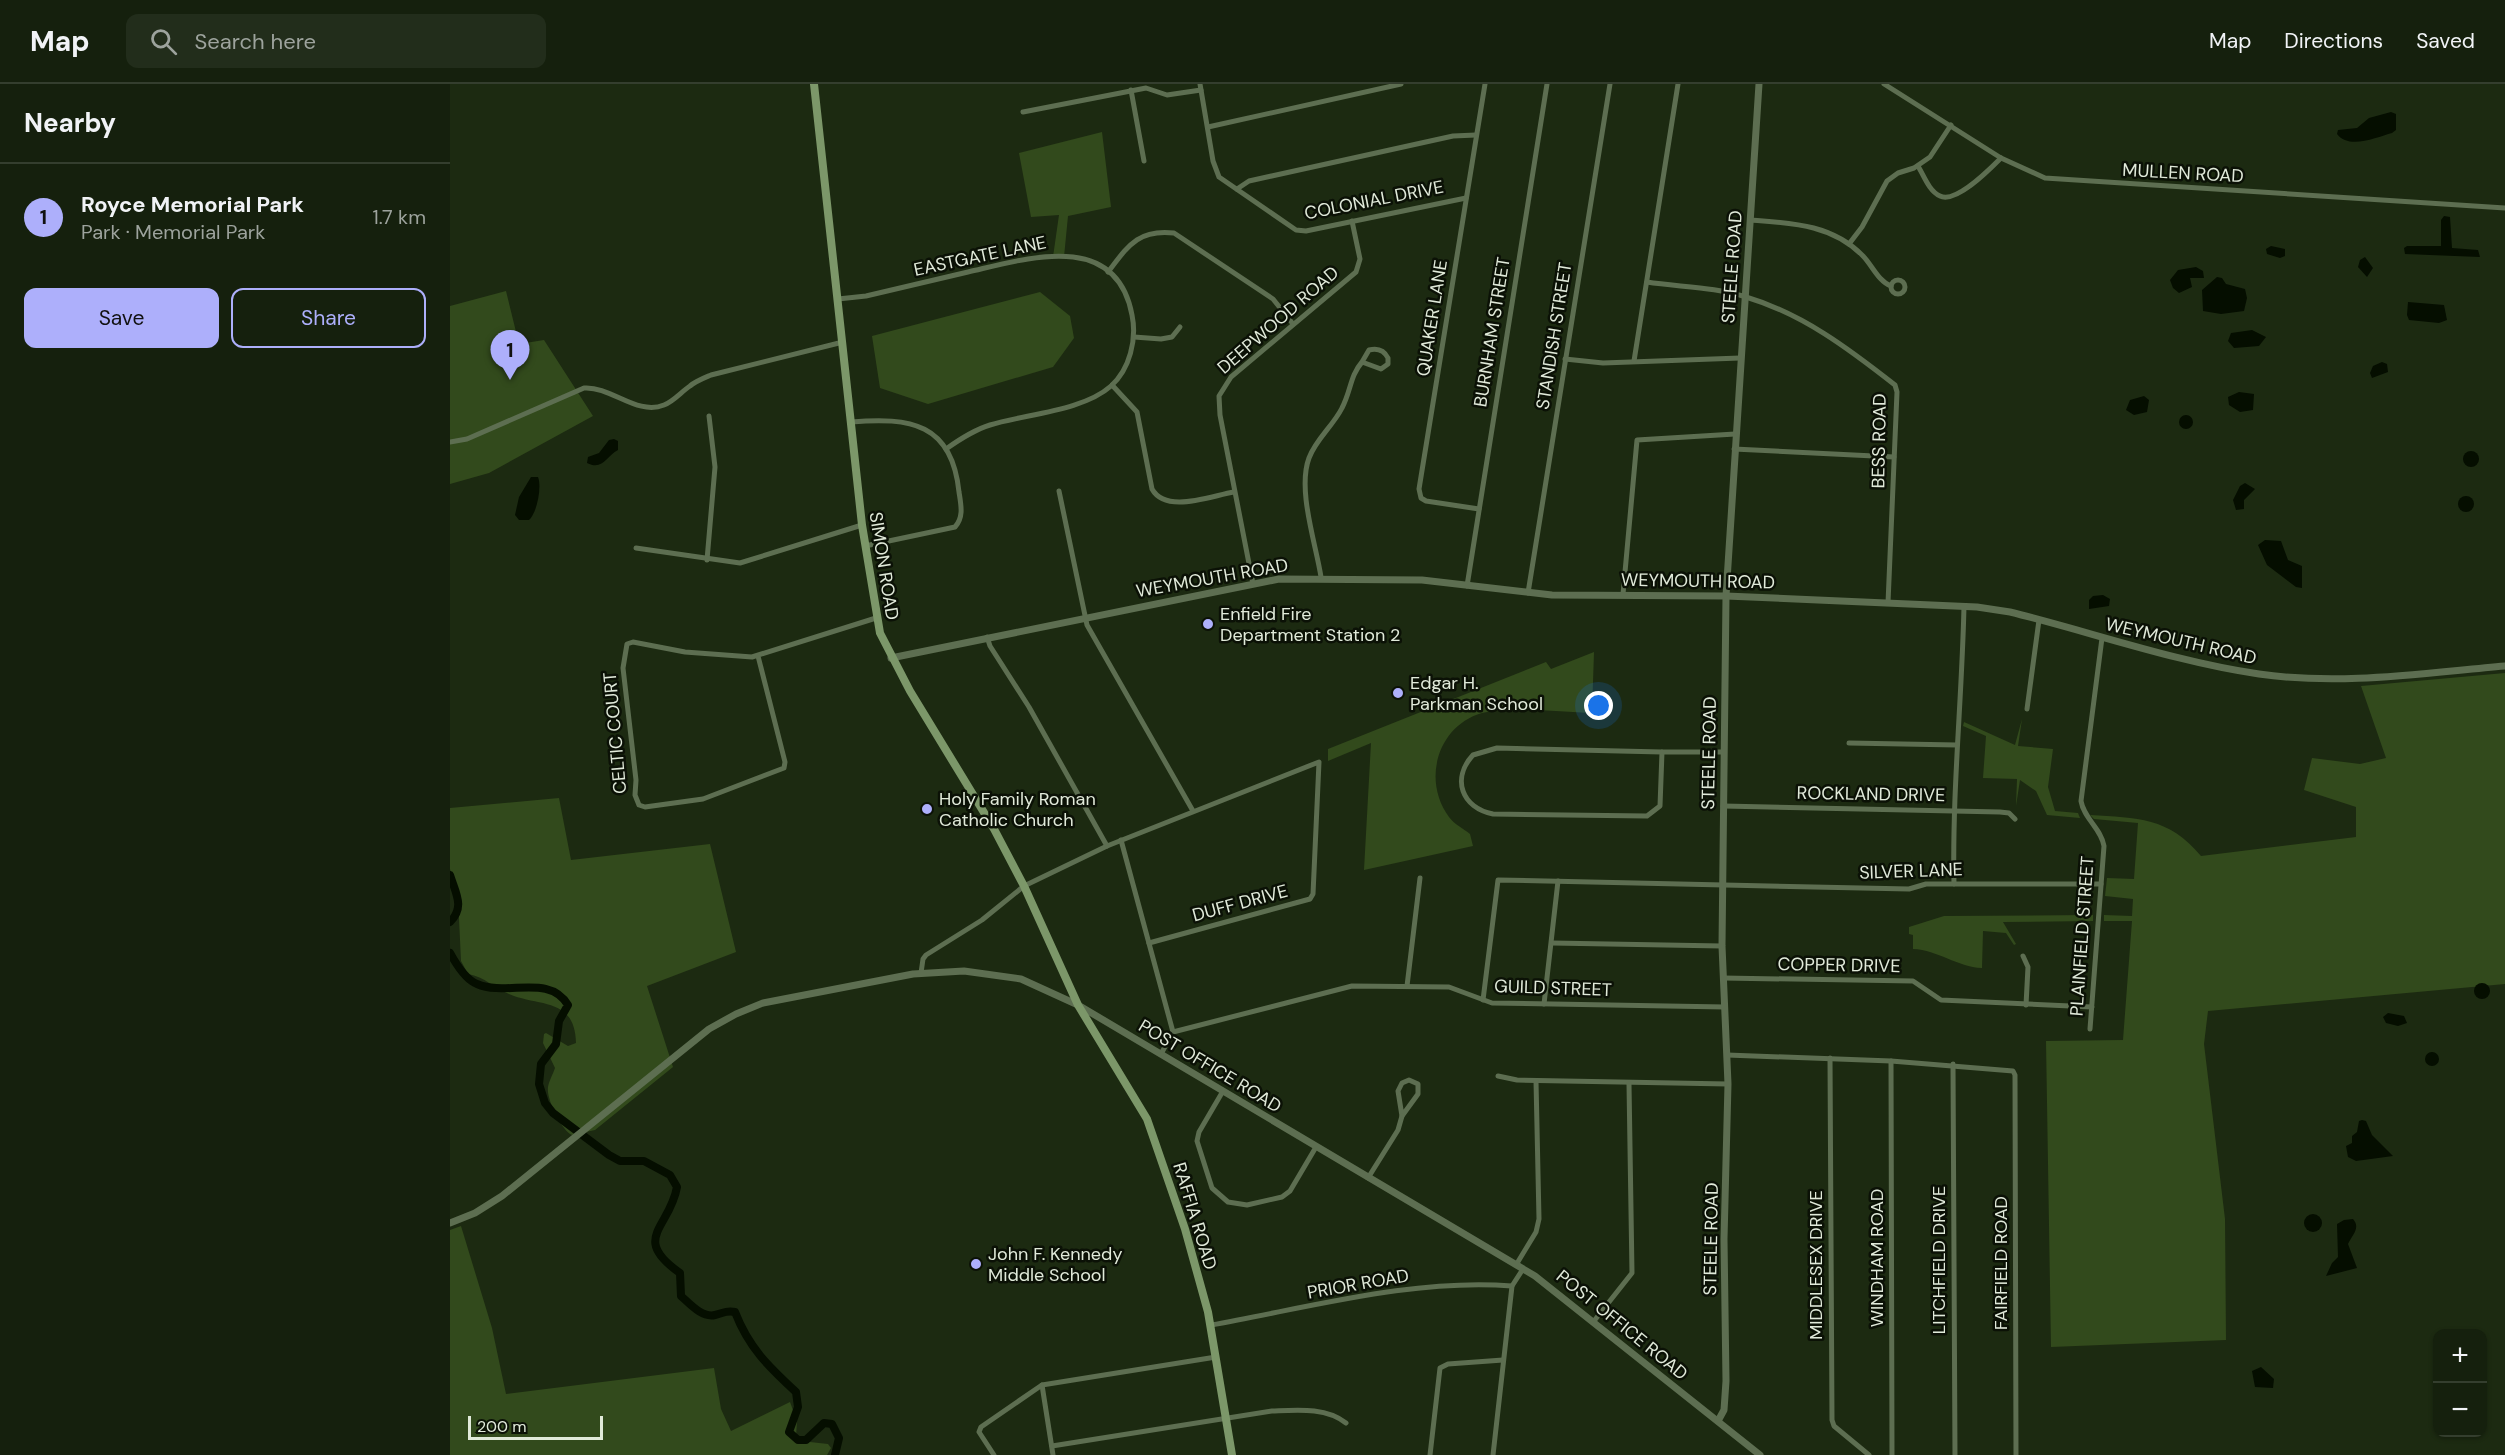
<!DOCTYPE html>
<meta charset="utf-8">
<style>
:root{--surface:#15200d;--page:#222d1b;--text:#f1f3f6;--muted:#9da39d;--line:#343e2e;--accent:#adaffb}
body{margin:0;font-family:"DM Sans",sans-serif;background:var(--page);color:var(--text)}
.controls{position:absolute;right:18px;bottom:18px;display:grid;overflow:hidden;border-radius:12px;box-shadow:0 2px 4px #0004}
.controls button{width:54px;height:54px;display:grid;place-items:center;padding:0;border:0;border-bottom:2px solid var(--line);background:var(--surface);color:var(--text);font:30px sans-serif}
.scale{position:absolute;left:18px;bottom:15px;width:135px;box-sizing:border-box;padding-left:6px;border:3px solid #e1eada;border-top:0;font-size:16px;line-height:21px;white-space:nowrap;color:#e1eada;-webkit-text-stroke:4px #0b1106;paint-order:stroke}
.you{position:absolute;left:1149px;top:622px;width:21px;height:21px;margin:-15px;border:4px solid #fff;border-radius:50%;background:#1a73e8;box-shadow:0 0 0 9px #1a73e833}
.badge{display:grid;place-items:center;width:39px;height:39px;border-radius:50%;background:var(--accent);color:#111;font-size:20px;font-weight:700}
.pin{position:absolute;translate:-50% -50px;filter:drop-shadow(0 2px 3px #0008)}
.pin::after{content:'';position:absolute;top:32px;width:21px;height:18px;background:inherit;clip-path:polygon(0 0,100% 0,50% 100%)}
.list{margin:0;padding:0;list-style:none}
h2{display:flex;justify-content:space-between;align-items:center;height:78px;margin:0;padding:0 24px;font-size:26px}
h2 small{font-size:20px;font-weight:400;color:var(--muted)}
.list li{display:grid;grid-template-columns:39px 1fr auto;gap:18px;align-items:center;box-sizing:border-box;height:108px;padding:0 24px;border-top:2px solid var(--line)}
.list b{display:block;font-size:22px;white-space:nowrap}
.list p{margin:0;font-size:20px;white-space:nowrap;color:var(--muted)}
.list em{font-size:20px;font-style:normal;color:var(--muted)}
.actions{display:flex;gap:12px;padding:18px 24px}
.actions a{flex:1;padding:14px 0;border:2px solid var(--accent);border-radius:12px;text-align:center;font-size:21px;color:var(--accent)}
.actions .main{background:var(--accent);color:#111}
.icon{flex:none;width:33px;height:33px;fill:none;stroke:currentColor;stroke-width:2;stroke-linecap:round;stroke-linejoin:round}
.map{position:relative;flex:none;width:2055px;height:1371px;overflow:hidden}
header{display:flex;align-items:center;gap:36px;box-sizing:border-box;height:84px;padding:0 30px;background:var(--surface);border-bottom:2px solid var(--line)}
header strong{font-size:28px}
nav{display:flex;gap:33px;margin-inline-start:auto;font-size:21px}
.search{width:420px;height:54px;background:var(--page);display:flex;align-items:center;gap:15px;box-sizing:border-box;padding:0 21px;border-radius:12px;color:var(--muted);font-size:22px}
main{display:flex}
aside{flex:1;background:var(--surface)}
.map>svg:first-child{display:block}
</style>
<header>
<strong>Map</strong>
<div class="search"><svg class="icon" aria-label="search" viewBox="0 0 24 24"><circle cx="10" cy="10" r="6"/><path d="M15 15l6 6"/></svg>Search here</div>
<nav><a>Map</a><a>Directions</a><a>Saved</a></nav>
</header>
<main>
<aside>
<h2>Nearby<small></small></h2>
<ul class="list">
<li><span class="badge">1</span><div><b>Royce Memorial Park</b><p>Park · Memorial Park</p></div><em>1.7 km</em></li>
</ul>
<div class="actions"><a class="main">Save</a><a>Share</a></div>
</aside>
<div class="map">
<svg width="2055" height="1371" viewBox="0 0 2055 1371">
<rect width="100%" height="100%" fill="#1c2a11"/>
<!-- green -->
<g fill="#324a1c">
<path d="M652,48L661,123L618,132L614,173H603L609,131L581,133L569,69Z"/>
<path d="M56,207L69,260L94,256L143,332L39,389L0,400V222Z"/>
<path d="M590,208L620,232L624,254L603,283L478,320L430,304L422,252Z"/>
<path d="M1144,568L1142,629C1112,628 1060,622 1032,629C987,642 972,697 999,733C1004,740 1014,745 1020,750L1023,762L914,786L921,659L878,677V665L1096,578L1101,585Z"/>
<path d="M2055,589V900L1758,927L1754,960L1775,1135L1776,1256L1601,1263L1596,957L1673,956L1682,837H1654V831L1682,832L1683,815L1655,812L1657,794L1684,795L1688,739L1644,735L1640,731C1687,734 1719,733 1751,772L1906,753V723L1854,706L1862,674L1910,680L1936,674L1911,602Z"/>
<path d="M1572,635L1568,662L1603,665L1598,703L1605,727L1628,729L1630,734L1597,731L1586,707L1570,696L1566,722L1567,695L1533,694L1536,652L1513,642L1514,638L1565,661Z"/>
<path d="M109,714L121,776L260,760L286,868L197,902L223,983L145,1046L122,1051C112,1047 96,1015 98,1003C99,997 103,990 105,984L93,959L94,950L96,949L118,962L126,959C125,913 89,923 59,910C44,904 35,893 18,890L11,877L8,813L0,785V724Z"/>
<path d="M1643,831V837L1553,838L1566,860L1564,861L1556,849L1533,847L1532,884C1507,883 1488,866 1463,865V851L1459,850V843L1494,832Z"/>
<path d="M11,1142L42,1244L56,1310L264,1284L271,1325L281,1347L340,1318L347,1337L346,1353L351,1357L378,1360L381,1364L377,1371H0V1146Z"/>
</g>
<!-- water -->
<g fill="#050e00">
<path d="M1941,28L1946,30V46L1942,49C1927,53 1899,66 1887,50L1888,46L1907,44L1919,34Z"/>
<path d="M1994,132L2000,133L2002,164L2028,166L2030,173L1955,170L1954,164L1957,162H1991V136Z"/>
<path d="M1821,162L1835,165V172L1830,174L1817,170L1816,165Z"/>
<path d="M1915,173L1923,184L1917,193L1908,183L1910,176Z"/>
<path d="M1746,183L1753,187L1754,194H1740L1742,203L1729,209L1723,204L1720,196L1728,186Z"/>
<path d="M1767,193L1772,194L1776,200L1795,205L1797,214L1794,227L1771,230L1753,227L1752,206Z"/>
<path d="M1958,218L1994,221L1997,236L1989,239L1959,236L1957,231Z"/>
<path d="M1802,246L1816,253L1809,262L1784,264L1778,257L1781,249Z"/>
<path d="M1932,278L1937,280L1938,288L1922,294L1920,289L1923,282Z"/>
<path d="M1789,308L1804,310L1803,326L1790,328L1779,321L1778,313Z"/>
<path d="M1694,312L1699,316L1697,328L1684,331L1676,326L1680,316Z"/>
<circle cx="1736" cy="338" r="7"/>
<path d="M164,355L168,357V366C156,372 153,387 137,379L138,373L149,369L159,356Z"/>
<circle cx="2021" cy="375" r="8"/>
<path d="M81,393H88C92,403 87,429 79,436H69L65,431L69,413Z"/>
<path d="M1795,399L1805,405L1794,416V425L1786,426L1783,416L1790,402Z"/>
<circle cx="2016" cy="420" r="8"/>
<path d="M1815,456L1831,457L1838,476L1852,482V504L1846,503L1817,481L1808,461Z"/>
<path d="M1653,511L1660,515L1659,522L1639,525V516L1643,512Z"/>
<circle cx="2032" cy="907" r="8"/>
<path d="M1938,929L1954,932L1957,939L1948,942L1936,939L1933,933Z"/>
<circle cx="1982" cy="975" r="7"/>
<path d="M1912,1036L1916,1037L1922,1051L1943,1072L1906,1077L1898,1073L1896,1062L1902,1059V1052L1907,1048L1909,1037Z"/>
<circle cx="1863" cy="1139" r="9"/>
<path d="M1894,1136L1903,1135C1911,1144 1902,1151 1898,1160L1907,1184L1876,1192L1882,1179L1888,1173L1887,1140Z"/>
<path d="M1811,1283L1824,1295L1823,1304L1805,1303L1802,1287Z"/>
</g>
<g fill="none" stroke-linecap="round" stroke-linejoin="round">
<!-- river -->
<g stroke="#050e00" stroke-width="8">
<path d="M0,791C6,810 15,823 0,838"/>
<path d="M0,869C6,880 16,896 27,900C57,913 99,889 118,921L109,937L106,960L91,980L89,1000L95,1019L103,1029L159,1071L170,1077H194L220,1091L227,1103C220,1144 180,1154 230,1189L231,1212C240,1220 252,1234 265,1231C274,1229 276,1226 285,1228C299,1264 318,1282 346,1308L348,1323L339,1348L348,1356H356L374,1339L382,1340L389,1354L385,1371"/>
</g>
<!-- minor -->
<g stroke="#5d6e51" stroke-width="5">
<path d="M750,0L763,77L769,93L846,146L856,147L1016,114"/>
<path d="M1434,0L1551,74L1595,94L2055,124"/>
<path d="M681,6L694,77"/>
<path d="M573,28L696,4L717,11L751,6"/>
<path d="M758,43L951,0"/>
<path d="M1468,82C1474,92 1479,107 1490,112C1506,120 1540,85 1551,74"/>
<path d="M787,105L799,97L1003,52L1026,51"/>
<path d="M1300,136C1341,139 1382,140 1413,172C1422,181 1428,197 1441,202"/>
<path d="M1399,160L1412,143L1437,97L1448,89L1464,84L1480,73L1501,41"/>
<path d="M658,188C678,162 688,145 724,149L823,215L843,240"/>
<circle cx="1448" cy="203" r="7"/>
<path d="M1197,198C1229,203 1265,203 1296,213C1353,230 1399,265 1445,301L1447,308L1438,519"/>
<path d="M388,215L416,212C450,204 484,196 518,188C575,175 666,145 682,231C687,255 680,285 661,302C633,327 576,330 540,341C524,346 510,355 496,365"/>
<path d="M684,253L711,255L722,253L730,243"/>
<path d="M1115,275L1153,279L1290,274"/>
<path d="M1184,277L1228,0"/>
<path d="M662,301L687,328L702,405C716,430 760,412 784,408"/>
<path d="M401,338C460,333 502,339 509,408C511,421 514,433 505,443L415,462"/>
<path d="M0,358L17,355L134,304C161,302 187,332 214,321C224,317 231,308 240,302C246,297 254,294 261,291L393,258"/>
<path d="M1284,365L1444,373"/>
<path d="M609,407L637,541L743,727"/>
<path d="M1029,425L976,417L971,414L969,405L1035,0"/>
<path d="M186,464L290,479L412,441"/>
<path d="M257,476L265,383L259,332"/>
<path d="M871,493C866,460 847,406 859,374C866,355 883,342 892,324C901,307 900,292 912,278L931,285L938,280V274C934,266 927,264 919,266L912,278"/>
<path d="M803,500L770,331L769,312L781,293L906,188L910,175L902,137"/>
<path d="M1017,502L1097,0"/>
<path d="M1078,509L1160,0"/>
<path d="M1173,510L1187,356L1285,350"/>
<path d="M537,553L540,562L579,623L657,762"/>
<path d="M308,572L335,678L334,684L253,715L195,723L189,721L185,711L186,696L173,584L177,560L183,558L235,568L302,573L426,534"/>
<path d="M1577,625L1589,536"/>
<path d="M1399,659L1507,661"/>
<path d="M1047,664L1212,668L1210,722L1197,732L1043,730C1012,724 1001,695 1023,671Z"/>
<path d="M1212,668H1274"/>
<path d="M1273,722L1550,728L1559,729L1565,735"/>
<path d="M671,756L723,948L711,970"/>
<path d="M1504,800C1502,707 1512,615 1514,522"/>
<path d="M1102,859L1272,862"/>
<path d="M1573,872L1578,883L1576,921"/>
<path d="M471,889L473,875L476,871L532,836L574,802L657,762L869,678L863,810L860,815L699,859"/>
<path d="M1273,894L1463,897L1491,916L1642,923"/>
<path d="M957,902L970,794"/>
<path d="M1033,916L1048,796L1459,805L1476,800H1651"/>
<path d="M1094,920L1108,797"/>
<path d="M1640,945L1654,762C1651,744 1634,735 1631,717L1652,554"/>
<path d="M723,948L902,902L999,903L1042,919L1275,923"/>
<path d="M1277,971L1441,977L1563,987L1565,991L1566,1371"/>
<path d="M1380,974L1382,1336L1384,1342L1419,1371"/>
<path d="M1441,977L1442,1371"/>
<path d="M1503,980L1505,1371"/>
<path d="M1048,992L1067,996L1278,1000"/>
<path d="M959,996L968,1000V1010L952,1032L948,1007L952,999Z"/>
<path d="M773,1007L749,1048L747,1057L762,1104L778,1118L797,1121L832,1113L840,1107L866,1063"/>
<path d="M918,1094L948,1046L952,1032"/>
<path d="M1066,1181L1086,1148L1089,1135L1086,997"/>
<path d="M1144,1237L1182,1189L1179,1000"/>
<path d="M761,1241C857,1224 964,1194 1062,1202"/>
<path d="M592,1301L603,1371"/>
<path d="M602,1362L822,1327C847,1326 876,1323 896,1339"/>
<path d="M544,1371L529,1348L531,1343L592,1301L766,1273"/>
<path d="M980,1371L990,1284L998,1280L1053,1276"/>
<path d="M1043,1371L1062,1202L1073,1185"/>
</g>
<!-- tertiary -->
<g stroke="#5d6e51" stroke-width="7">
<path d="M441,574L829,495L972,496L1102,511L1276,512L1527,523L1560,528C1641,548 1726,578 1809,590C1891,602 1973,589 2055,582"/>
<path d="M0,1139L25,1129L52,1112L259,945L286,930L313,919L463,890L514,887L571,895L628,921L1085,1192L1310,1371"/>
<path d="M1268,1337L1274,1326L1276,1297L1274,1155L1278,1000L1272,862L1276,512L1309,0"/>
</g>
<!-- secondary -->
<path stroke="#7c9769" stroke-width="8" d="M364,0L412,441L430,549L460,607L544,745L574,802L628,921L697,1035L735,1145L758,1228L782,1371"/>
</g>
<!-- markers -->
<g fill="#adaffb" stroke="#0b1106" stroke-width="2">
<circle cx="758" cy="540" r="6"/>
<circle cx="948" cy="609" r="6"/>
<circle cx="477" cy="725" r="6"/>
<circle cx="526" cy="1180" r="6"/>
</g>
<g text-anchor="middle" stroke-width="5" stroke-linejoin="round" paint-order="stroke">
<!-- street labels -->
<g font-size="18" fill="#e1eada" stroke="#0b1106">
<text transform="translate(1733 89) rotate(3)" y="6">MULLEN ROAD</text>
<text transform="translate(924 116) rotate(-11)" y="6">COLONIAL DRIVE</text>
<text transform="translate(530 172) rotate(-12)" y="6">EASTGATE LANE</text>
<text transform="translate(1282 183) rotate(-86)" y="6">STEELE ROAD</text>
<text transform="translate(982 234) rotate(-81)" y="6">QUAKER LANE</text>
<text transform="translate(828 236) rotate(-41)" y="6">DEEPWOOD ROAD</text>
<text transform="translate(1042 248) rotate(-81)" y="6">BURNHAM STREET</text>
<text transform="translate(1104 252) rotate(-81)" y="6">STANDISH STREET</text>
<text transform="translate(1429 357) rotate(-89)" y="6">BESS ROAD</text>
<text transform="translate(434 482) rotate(81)" y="6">SIMON ROAD</text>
<text transform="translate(762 494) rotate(-10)" y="6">WEYMOUTH ROAD</text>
<text transform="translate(1248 497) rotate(1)" y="6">WEYMOUTH ROAD</text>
<text transform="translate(1731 557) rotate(13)" y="6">WEYMOUTH ROAD</text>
<text transform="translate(165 649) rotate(-95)" y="6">CELTIC COURT</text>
<text transform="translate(1259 669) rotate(-89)" y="6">STEELE ROAD</text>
<text transform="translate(1421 710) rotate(1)" y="6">ROCKLAND DRIVE</text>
<text transform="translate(1461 787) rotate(-2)" y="6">SILVER LANE</text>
<text transform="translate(790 819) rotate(-15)" y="6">DUFF DRIVE</text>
<text transform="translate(1632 852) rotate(-86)" y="6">PLAINFIELD STREET</text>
<text transform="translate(1389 881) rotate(1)" y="6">COPPER DRIVE</text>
<text transform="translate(1103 904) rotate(2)" y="6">GUILD STREET</text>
<text transform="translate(760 982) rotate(31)" y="6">POST OFFICE ROAD</text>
<text transform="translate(745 1132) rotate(73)" y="6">RAFFIA ROAD</text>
<text transform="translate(1261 1155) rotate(-89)" y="6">STEELE ROAD</text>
<text transform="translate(1427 1174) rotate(-90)" y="6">WINDHAM ROAD</text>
<text transform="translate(1489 1176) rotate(-90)" y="6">LITCHFIELD DRIVE</text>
<text transform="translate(1551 1179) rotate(-90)" y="6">FAIRFIELD ROAD</text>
<text transform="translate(1366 1181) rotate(-90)" y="6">MIDDLESEX DRIVE</text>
<text transform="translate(908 1200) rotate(-10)" y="6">PRIOR ROAD</text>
<text transform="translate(1172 1241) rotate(39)" y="6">POST OFFICE ROAD</text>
</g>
<!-- poi labels -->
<g font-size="18" fill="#e1eada" stroke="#0b1106" text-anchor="start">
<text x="770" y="536">Enfield Fire<tspan x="770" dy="21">Department Station 2</tspan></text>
<text x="960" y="605">Edgar H.<tspan x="960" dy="21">Parkman School</tspan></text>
<text x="489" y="721">Holy Family Roman<tspan x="489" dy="21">Catholic Church</tspan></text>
<text x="538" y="1176">John F. Kennedy<tspan x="538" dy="21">Middle School</tspan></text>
</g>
</g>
</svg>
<div class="controls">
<button>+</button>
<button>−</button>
</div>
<div class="scale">200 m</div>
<div class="you"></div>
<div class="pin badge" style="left:60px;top:296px">1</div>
</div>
</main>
